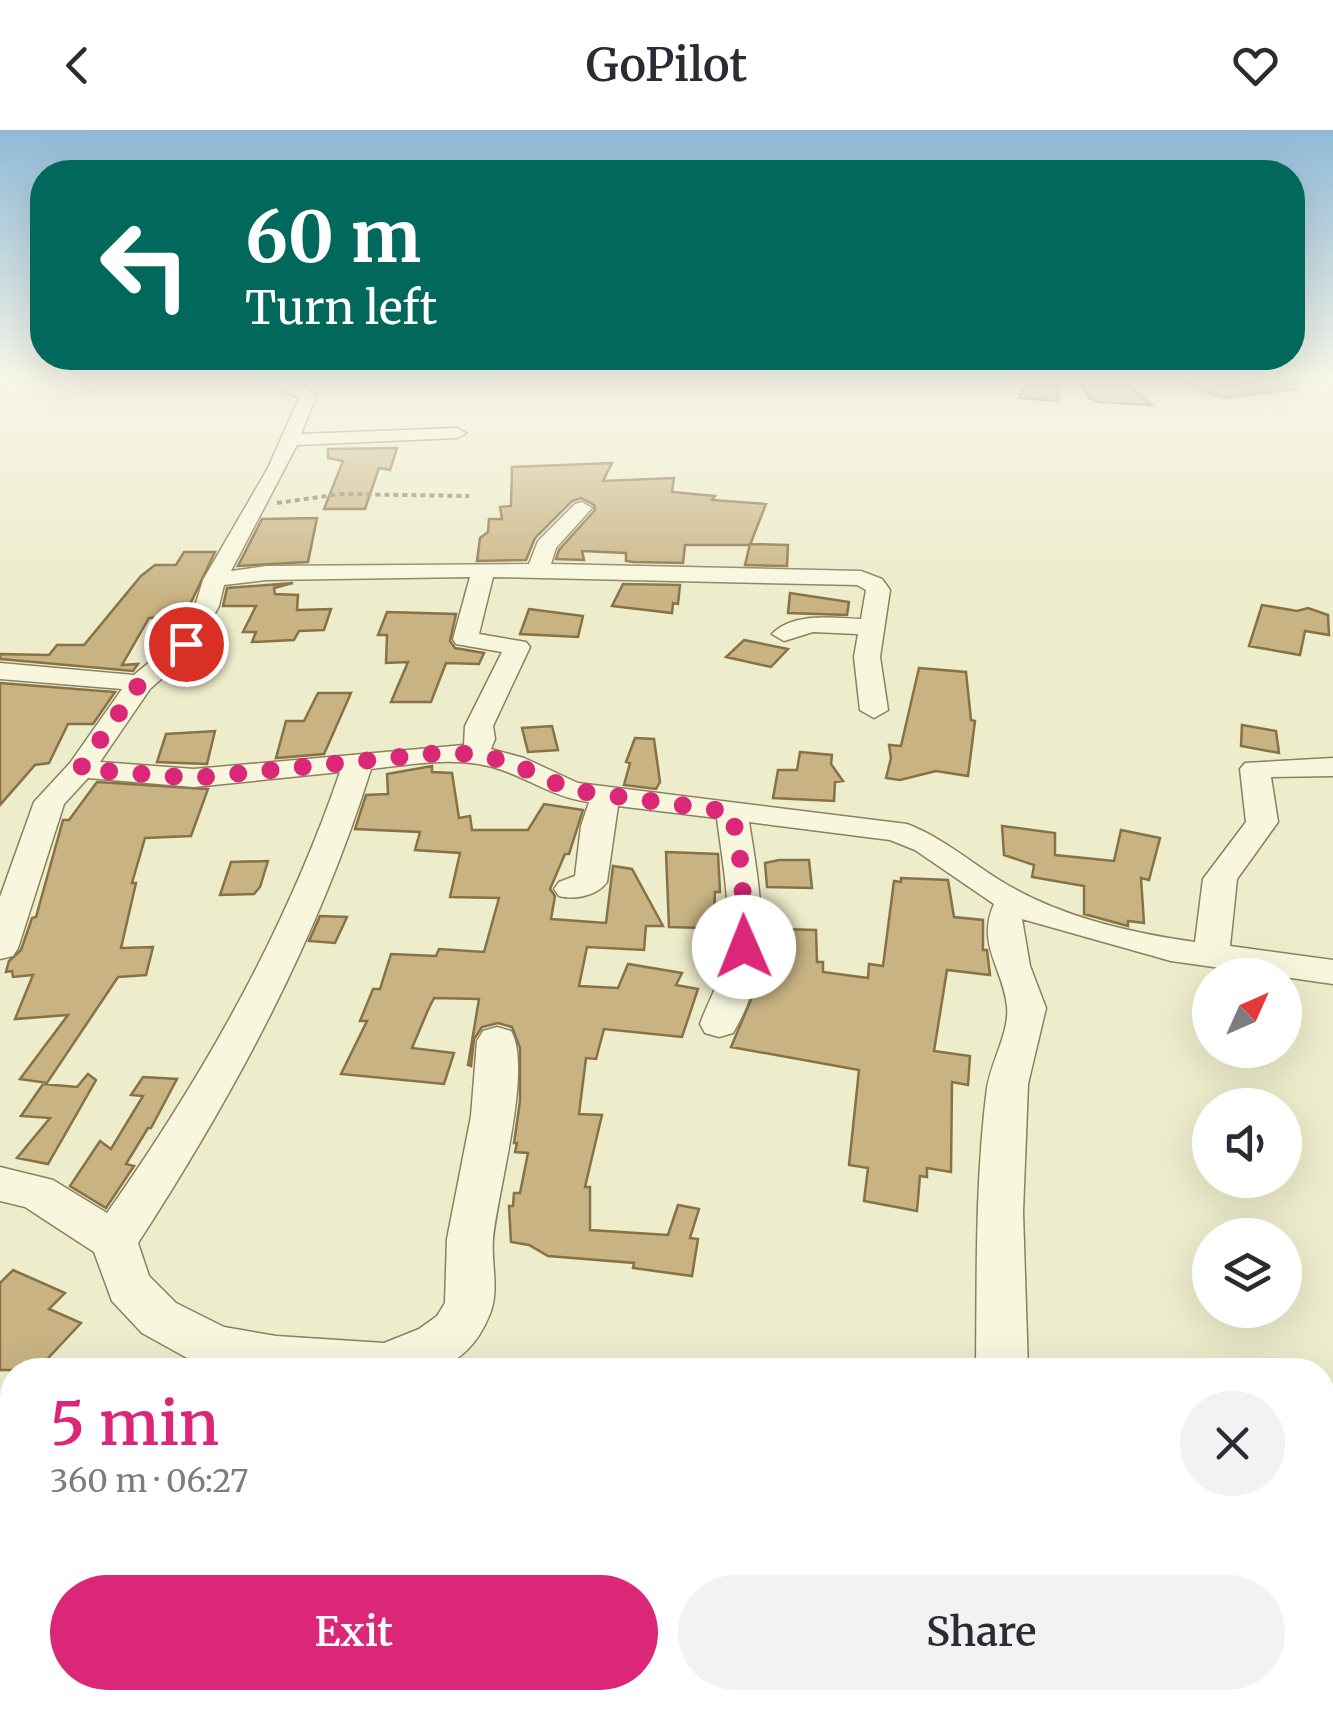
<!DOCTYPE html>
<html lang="en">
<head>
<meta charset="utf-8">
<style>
  :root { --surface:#fff; --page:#f2f2f3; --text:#2b2b33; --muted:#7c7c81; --accent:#db2777 }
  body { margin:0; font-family:Merriweather,serif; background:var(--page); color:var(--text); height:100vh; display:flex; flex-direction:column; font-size:38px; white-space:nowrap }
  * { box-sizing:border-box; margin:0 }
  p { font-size:32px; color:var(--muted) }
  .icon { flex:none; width:55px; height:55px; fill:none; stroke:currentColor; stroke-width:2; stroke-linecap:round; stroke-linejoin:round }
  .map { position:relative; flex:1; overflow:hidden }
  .details { position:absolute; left:0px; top:1228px; width:1335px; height:352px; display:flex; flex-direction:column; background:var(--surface); border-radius:40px 40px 0 0; box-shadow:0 10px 40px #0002 }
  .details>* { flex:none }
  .top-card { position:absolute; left:30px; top:30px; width:1275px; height:210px; border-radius:40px; box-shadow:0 10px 40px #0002; background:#00695c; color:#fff; overflow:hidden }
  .needle { width:65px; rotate:45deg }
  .controls { position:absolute; left:1192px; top:828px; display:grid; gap:20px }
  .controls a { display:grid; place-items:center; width:110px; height:110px; border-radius:50%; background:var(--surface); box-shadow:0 10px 40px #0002; font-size:50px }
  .pin { position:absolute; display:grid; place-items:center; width:85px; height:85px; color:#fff; margin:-42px; border:5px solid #fff; border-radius:50%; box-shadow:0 2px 10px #0007 }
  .me { position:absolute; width:110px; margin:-55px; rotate:359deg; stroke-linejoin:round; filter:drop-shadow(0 0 8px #0008) }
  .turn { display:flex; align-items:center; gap:35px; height:210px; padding:0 50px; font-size:45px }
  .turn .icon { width:130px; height:130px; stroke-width:2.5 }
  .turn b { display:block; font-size:70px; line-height:85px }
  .round { display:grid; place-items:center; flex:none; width:105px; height:105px; border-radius:52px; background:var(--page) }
  .head { display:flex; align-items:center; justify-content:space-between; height:170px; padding:0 50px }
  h1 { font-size:60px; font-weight:600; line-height:75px; color:var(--accent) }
  .action { display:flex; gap:20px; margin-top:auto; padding:20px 50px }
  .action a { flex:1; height:115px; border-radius:60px; background:var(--accent); color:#fff; font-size:40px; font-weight:600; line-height:115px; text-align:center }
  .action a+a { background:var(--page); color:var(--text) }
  header { display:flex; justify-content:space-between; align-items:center; height:130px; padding:0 50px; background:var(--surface); font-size:45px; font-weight:600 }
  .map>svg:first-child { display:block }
</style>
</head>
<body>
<header><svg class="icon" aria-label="back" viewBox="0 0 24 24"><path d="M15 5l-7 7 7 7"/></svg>GoPilot<svg class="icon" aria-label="heart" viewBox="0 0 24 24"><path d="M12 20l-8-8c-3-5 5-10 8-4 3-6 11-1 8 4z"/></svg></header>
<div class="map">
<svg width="1333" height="1579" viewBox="0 0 1333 1579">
  <rect width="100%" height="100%" fill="#edeccb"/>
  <!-- building -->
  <path fill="#c9b383" stroke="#877246" stroke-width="2.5" d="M1295 246 1296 259 1223 268 1171 248Z
    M1027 255H1058V271L1019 268Z
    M1081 255H1128L1152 275 1098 272 1089 268Z
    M397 318 390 340 379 338 365 379H324L343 331 328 328V319Z
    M612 333 603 351 674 348 672 362 715 366 712 370 766 374 750 415H685L683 433 634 432 626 431V423L582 421 584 430 556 429 559 420 595 380 594 375 581 368 572 371 535 408 526 430 477 431 480 408 488 402 489 389H502L500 377 511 376 512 337Z
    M317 388 308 432 238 436 262 389Z
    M750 414 788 415 787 436 745 435Z
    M184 422H215L184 487 149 488 122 535 138 534 133 541 0 529V524L49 525 57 515H84L141 446 155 435H176Z
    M293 453 274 458 275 464 298 465 297 480 331 479 324 500 299 501 294 510 252 512 256 502H243L256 476H223L227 458Z
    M623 454 680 455 678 474 673 473 672 483 612 476Z
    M790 463 849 472 847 485 788 483Z
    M1262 475 1297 481 1308 478 1328 485 1329 505 1305 501 1300 525 1249 516Z
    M529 479 583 486 578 507 520 504Z
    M387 482 456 484 450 511 455 518 484 523 479 534 446 533 431 572H391L408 532 386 533 387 505H378Z
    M744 510 788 519 771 537 726 527Z
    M919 538 966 542 971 590 975 591 968 646 936 641 900 650 886 648 891 628 889 615 901 616Z
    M0 553 115 562 93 594H68L49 633 35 635 0 675Z
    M318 563H351L324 624 276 628 286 591H304Z
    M1242 595 1276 601 1279 623 1241 616Z
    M552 596 558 620 528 622 522 598Z
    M215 601 207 634 157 632 166 604Z
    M635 608 654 609 660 652 656 659 624 655 630 633 626 632Z
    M800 622 832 625 831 634 843 651 835 652 834 671 773 668 778 640H797Z
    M432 636V642L452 643 459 688 470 686 472 700H528L544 674 583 680 569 724H565L550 759 555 766 551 789 606 793 613 736 632 739 663 796H646L644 820 587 817 579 856 618 858 628 834 682 843 676 855 698 859 682 907 604 899 596 929 586 928 579 984 602 985 585 1057H590V1100L668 1105 678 1075 699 1079 690 1108 698 1109 692 1146 633 1138 634 1133 548 1126 529 1115 511 1112 509 1076H513L514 1063H520L528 1023 515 1022 517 1013H514L520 971V918L512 897 498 893 482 897 474 909 471 936 468 935 479 869 434 868 428 880 412 918 454 923 444 954 341 944 367 891H360L373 859H380L391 824 436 826 439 819 484 822 499 768 450 767 460 723 415 720 420 702 355 699 366 665 388 664 387 644Z
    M97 652 208 659 191 706 145 708 132 753H136L121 818 153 817 146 845 118 847 47 953 20 949 68 885 15 889 33 845 13 847 12 841 6 842 9 831 21 820 32 788 36 787 63 690H69Z
    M1002 696 1055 703V725L1114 731 1121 700 1160 708 1149 750 1141 748 1144 793 1128 791V796L1084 784V756L1032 747 1034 735 1004 725Z
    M666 722 718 724 720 762H715L714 786H704L703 798 669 797Z
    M779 730H809L812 758 767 757 765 733Z
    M268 731 260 757 254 764 220 765 231 732Z
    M901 748 948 750 954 787 983 790V820H987L990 845 947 840 934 921 970 926 968 955 952 952 951 1042 927 1038V1047L920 1046 917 1081 864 1071 868 1038 849 1035 859 940 731 917 758 853 764 794H779L778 799 816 800 817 832H823V842L868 848 869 834 883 836 894 751 901 752Z
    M320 786 347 787 335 813 309 811Z
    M88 944 96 950 48 1034 17 1028 50 988 21 986 43 954 77 957Z
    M143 947 177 949 151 998H148L126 1034 134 1036 106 1078 70 1056 100 1011 111 1019 143 966 131 965Z
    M13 1140 65 1163 49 1179 81 1193 37 1240H0V1153Z"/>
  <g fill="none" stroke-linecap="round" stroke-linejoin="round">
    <!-- minor casing -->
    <g stroke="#89815f" stroke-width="3">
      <path id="minor" d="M256 246H278L314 263 316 266 301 304 457 298 466 303 457 308 297 315 231 441 266 436 529 434 538 411 575 374 582 372 592 378 556 418 551 434 861 441 882 449 890 460 880 527 888 580 874 588 860 580 854 527 858 504 813 502 784 511 772 504C793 482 833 488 861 489L866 460 857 455 493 447 479 504 526 512 530 517 493 596 495 609 491 619 524 628 578 653 907 694C943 708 969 731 1001 751 1057 786 1130 803 1195 812L1203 749 1246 692 1240 639 1245 633 1333 628V646L1271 647 1278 692 1237 749 1230 816 1333 830V854L1171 831 1022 789 1030 836 1046 878 1028 954 1023 1082 1028 1240H976C977 1146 975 1051 987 958 991 932 1010 901 1007 876 1003 838 976 814 994 774L915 720 890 710 749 692C761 766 774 835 733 903L719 907 705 903 700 894C707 874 718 856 723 836 734 787 723 737 717 688L618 676 607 752C597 766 575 770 559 766L554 759 559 752 575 746 581 696 589 672C556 668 533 651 502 640 460 625 414 634 371 639 318 809 235 963 138 1113L149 1146 176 1173 224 1197 276 1206 384 1213 419 1199 437 1186 445 1173 447 1109 471 986 477 911 483 901 497 897 511 901C533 938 497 1063 493 1109 491 1135 500 1162 489 1186 478 1213 462 1229 436 1240H215L198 1234 142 1203 112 1171 94 1122 25 1077 0 1071V1037L53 1050 107 1083C204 945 285 802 340 642L194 657 88 648 64 674 18 818 13 826 0 829V767L34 672 70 633 122 559 0 549V533L134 545 176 510 195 476 203 450 268 338 299 268ZM470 447 453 509 456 514 502 522 465 596 464 615 194 639 100 632 150 559 195 519 219 476 224 455 266 450Z
        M1011 246H1156L1148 251H1019Z
        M280 1568H342L344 1579H280Z
        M913 1568H1014L1019 1579H912Z"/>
    </g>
    <!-- path -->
    <path stroke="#89815f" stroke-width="4" stroke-dasharray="5 4" stroke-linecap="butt" d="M277 373 340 364 469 366"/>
    <!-- minor -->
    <use href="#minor" fill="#f8f7de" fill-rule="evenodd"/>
  </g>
  <!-- sky -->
  <linearGradient id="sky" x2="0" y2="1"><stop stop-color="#8fbad8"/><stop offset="0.53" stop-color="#f7f6e8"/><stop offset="1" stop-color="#f7f6e8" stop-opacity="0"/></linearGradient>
  <rect width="1333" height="467" fill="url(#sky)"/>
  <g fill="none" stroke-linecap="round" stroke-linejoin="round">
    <!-- route -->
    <path stroke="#db2777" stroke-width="18" stroke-dasharray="0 32.4" d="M186 514 140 553 80 639 194 648 440 623 478 624 514 634 571 660 732 682 742 740 744 817"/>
  </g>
</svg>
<div class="controls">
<a><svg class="needle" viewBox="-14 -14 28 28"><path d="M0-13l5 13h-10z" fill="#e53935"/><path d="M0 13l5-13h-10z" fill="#7c7c81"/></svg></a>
<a><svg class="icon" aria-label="sound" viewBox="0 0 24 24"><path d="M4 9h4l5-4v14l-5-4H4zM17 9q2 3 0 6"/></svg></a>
<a><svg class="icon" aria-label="layers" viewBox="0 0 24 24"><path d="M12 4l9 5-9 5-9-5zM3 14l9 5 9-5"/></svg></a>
</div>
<div class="pin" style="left:186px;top:514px;background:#d93025"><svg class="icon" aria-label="arrive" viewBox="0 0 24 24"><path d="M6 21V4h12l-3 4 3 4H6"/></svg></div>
<svg class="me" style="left:744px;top:817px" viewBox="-20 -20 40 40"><circle r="19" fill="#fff"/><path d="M0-13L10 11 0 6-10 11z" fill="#db2777"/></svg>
<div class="top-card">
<div class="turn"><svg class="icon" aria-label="left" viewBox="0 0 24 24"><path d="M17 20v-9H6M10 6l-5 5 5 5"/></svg><div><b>60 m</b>Turn left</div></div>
</div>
<section class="details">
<div class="head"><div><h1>5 min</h1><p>360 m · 06:27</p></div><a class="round"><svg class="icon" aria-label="close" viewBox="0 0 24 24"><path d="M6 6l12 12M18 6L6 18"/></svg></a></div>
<div class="action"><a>Exit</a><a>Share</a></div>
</section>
</div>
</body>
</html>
